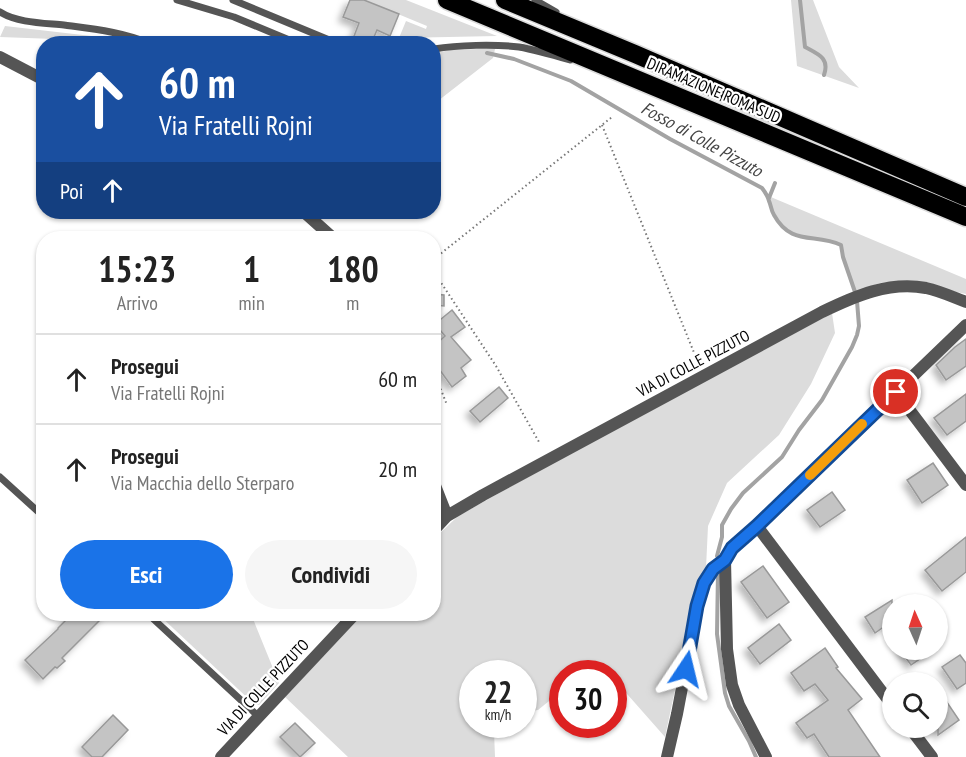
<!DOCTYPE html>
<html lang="it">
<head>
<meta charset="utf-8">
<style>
  :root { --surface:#fff; --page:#f6f6f6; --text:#222; --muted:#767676; --line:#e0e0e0; --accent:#1a73e8 }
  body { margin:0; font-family:"PT Sans Narrow",sans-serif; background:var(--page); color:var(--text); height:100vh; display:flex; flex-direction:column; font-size:22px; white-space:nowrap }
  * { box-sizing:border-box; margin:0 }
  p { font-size:20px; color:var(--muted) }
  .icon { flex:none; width:33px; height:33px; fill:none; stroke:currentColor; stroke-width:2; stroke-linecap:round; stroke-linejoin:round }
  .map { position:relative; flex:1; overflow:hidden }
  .details { position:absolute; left:36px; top:231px; width:405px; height:390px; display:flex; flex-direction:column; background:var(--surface); border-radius:24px; box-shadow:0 2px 4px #0004 }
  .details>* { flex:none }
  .hud { position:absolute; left:36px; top:36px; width:405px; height:183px; border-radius:24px; box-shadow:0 2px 4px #0004; background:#1a4fa0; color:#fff; overflow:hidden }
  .needle { width:39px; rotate:357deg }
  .fabs { position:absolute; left:882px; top:594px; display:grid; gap:12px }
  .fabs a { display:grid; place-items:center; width:66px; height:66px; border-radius:50%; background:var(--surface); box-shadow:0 2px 4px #0004; font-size:30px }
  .speed { position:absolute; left:459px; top:660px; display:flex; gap:12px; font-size:30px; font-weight:700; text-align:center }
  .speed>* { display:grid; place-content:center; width:78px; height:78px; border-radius:50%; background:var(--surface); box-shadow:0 2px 4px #0004; line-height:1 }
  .speed small { font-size:15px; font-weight:400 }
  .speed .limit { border:9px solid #d22; background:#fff; color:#111 }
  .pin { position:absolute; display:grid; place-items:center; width:51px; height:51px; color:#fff; margin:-26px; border:3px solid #fff; border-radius:50%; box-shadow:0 2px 6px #0007 }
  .me { position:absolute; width:66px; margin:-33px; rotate:10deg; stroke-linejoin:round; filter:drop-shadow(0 0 4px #0008) }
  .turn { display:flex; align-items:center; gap:21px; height:126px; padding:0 24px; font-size:27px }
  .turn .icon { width:78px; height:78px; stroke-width:2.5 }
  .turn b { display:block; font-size:42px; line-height:51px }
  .then { display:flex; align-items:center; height:57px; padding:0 24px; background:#0003; gap:12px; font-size:22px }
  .eta { display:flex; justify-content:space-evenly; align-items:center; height:102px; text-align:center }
  .eta b { font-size:36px; font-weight:800; line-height:42px }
  .action { display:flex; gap:12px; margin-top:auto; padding:12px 24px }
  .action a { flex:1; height:69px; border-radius:36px; background:var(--accent); color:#fff; font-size:24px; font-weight:800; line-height:69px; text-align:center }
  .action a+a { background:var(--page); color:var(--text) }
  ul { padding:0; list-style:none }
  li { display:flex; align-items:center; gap:18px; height:90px; padding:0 24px; border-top:2px solid var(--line) }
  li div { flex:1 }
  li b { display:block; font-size:22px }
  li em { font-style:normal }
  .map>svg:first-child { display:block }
</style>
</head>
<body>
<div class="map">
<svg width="966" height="757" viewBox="0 0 966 757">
  <defs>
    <filter id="shadow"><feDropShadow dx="-4.5" dy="4.5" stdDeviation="3" flood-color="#0004"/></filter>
  </defs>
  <rect width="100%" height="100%" fill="#fff"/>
  <!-- green -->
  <path fill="#dcdcdc" d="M364 0H406L497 36 399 38 406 21 426 29 427 26Z
    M791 0H813L839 67 859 88 797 66Z
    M5 26 100 37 126 43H85L82 40 0 37Z
    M478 49H495L493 58 434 104V54L449 50Z
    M766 195 966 279V294L903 281 880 283 855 292 843 257 841 245 830 240 795 236 783 227 773 214Z
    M832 313 835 333 811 384 779 435 727 483 708 526 706 568 697 586 665 737 620 686 614 690V674H562V697H554L538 710 524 712V674H472V724L499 725 494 731 495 757H348L285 697 363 614H434V539L458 516 619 426Z
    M158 614H251L279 683 259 705 254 704Z"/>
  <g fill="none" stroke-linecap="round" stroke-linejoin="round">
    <!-- stream -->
    <path stroke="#a3a3a3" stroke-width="4" d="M800 0 805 47C818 54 830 58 824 75
      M487 53 514 59 571 81 670 139 762 188C765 192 768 196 769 201 771 205 771 210 774 215 791 246 814 233 841 245L843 257 855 292
      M769 198 775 183
      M717 556 722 537V525L731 509 743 493 782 457 799 430 822 400 852 347 857 335 859 326 857 301
      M718 571 717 634 725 693 729 706 749 741 756 757"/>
  </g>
  <!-- building -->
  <path fill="#c4c4c4" stroke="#999" stroke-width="1.5" filter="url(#shadow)" d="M350 0H364L399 14 390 36 377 30 371 44H351L359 23 343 17Z
    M434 294 444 295V306L434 305Z
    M452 310 465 327 451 337 471 360 461 368 466 376 452 387 434 362V358L439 354 434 348V346L445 336 435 324Z
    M966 339V366L946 380 936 365 955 347Z
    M499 387 508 398 480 422 470 411Z
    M966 394V421L947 435 934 418Z
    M933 463 948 485 922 503 907 480Z
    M832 492 845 510 820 527 807 510Z
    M966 537V572L942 591 925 570Z
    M763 566 789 602 767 618 741 582Z
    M892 600V621L875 633 865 617Z
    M72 614H106L62 658 65 661 57 668 55 667 43 679 25 660 58 629V628Z
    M779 624 791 640 760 664 748 648Z
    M825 648 838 667 836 668 862 699 848 710 880 757H829L814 734 807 738 796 723 828 700 815 684 804 691 791 673Z
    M900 650H933L911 665Z
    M960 655 966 663V683L957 689 942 667Z
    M938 689 959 720 938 735Z
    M113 715 128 730 102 757H92L82 747Z
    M295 723 315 743 300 757 280 737Z"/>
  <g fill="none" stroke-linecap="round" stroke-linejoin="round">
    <!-- motorway casing -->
    <g stroke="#dbdbdb" stroke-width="21">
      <path id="motorway" d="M447 0 966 217
        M505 0 635 54 966 197"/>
    </g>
    <!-- path -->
    <path stroke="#777" stroke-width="2" stroke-dasharray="1.5 3" stroke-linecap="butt" d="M602 125 697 360
      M434 259 612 117
      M434 272 496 366 539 442
      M434 372 447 405"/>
    <!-- service -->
    <path stroke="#555" stroke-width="7" d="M177 0 234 17 299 44
      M233 0 339 44
      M535 0 556 12
      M0 12C17 23 44 23 64 25 94 29 123 32 151 44
      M434 49C458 45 494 44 519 47 536 50 553 55 570 60
      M0 477 44 517
      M148 614 258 716"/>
    <!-- minor -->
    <path stroke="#555" stroke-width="12" d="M0 57 44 80
      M304 212 333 238
      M896 392 966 485
      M434 483 447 516
      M757 526 732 548 725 560 727 649 732 685 739 705 766 757
      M434 530 447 516 483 495 822 312C855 296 889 281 926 288 940 291 953 297 966 302
      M892 705 757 526 966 325
      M910 728 932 757
      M221 757 355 614
      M667 757 677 714 700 593 710 573 725 560"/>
    <!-- motorway -->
    <use href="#motorway" stroke="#000" stroke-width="18"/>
  </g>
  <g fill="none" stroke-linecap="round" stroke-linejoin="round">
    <!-- route casing -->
    <g stroke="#114b97" stroke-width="15">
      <path id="route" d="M686 669 697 606 704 583 713 569 725 560 732 548 757 526 896 392"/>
    </g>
    <!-- route -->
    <use href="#route" stroke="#1a73e8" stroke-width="10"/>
    <!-- slow -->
    <path stroke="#f59e0b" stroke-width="10" d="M810 475 862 424"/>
  </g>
  <g text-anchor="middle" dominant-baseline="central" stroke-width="4.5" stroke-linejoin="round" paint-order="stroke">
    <!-- street labels -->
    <g font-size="16" fill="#000" stroke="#fff">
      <text transform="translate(714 90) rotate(23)">DIRAMAZIONE ROMA SUD</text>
      <text transform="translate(693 363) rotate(-28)">VIA DI COLLE PIZZUTO</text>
      <text transform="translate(263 687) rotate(-47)">VIA DI COLLE PIZZUTO</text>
    </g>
    <!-- water labels -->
    <g font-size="18" font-style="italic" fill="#444" stroke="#fff">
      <text transform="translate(702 139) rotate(29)">Fosso di Colle Pizzuto</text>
    </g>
  </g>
</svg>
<div class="fabs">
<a><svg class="needle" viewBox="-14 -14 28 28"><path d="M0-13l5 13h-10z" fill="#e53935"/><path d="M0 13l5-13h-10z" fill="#767676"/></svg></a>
<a><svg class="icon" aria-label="search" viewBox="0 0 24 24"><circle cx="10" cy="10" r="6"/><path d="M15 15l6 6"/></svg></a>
</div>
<div class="speed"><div>22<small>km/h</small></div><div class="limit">30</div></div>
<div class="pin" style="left:896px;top:392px;background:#d93025"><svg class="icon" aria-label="arrive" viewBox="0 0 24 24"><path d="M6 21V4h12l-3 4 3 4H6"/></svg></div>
<svg class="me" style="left:686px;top:669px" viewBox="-20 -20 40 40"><path d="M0-17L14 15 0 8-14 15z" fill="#1a73e8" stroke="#fff" stroke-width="4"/></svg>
<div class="hud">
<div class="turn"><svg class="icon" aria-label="ahead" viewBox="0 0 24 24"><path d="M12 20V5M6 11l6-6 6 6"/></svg><div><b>60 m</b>Via Fratelli Rojni</div></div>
<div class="then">Poi<svg class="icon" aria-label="ahead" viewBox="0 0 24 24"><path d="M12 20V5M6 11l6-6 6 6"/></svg></div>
</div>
<section class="details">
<div class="eta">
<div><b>15:23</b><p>Arrivo</p></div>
<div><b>1</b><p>min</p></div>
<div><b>180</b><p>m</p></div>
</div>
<ul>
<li><svg class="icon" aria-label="ahead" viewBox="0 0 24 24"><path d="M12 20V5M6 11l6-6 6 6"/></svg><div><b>Prosegui</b><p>Via Fratelli Rojni</p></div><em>60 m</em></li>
<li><svg class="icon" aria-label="ahead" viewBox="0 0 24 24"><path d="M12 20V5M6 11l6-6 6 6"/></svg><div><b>Prosegui</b><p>Via Macchia dello Sterparo</p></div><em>20 m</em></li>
</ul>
<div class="action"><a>Esci</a><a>Condividi</a></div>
</section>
</div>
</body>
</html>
